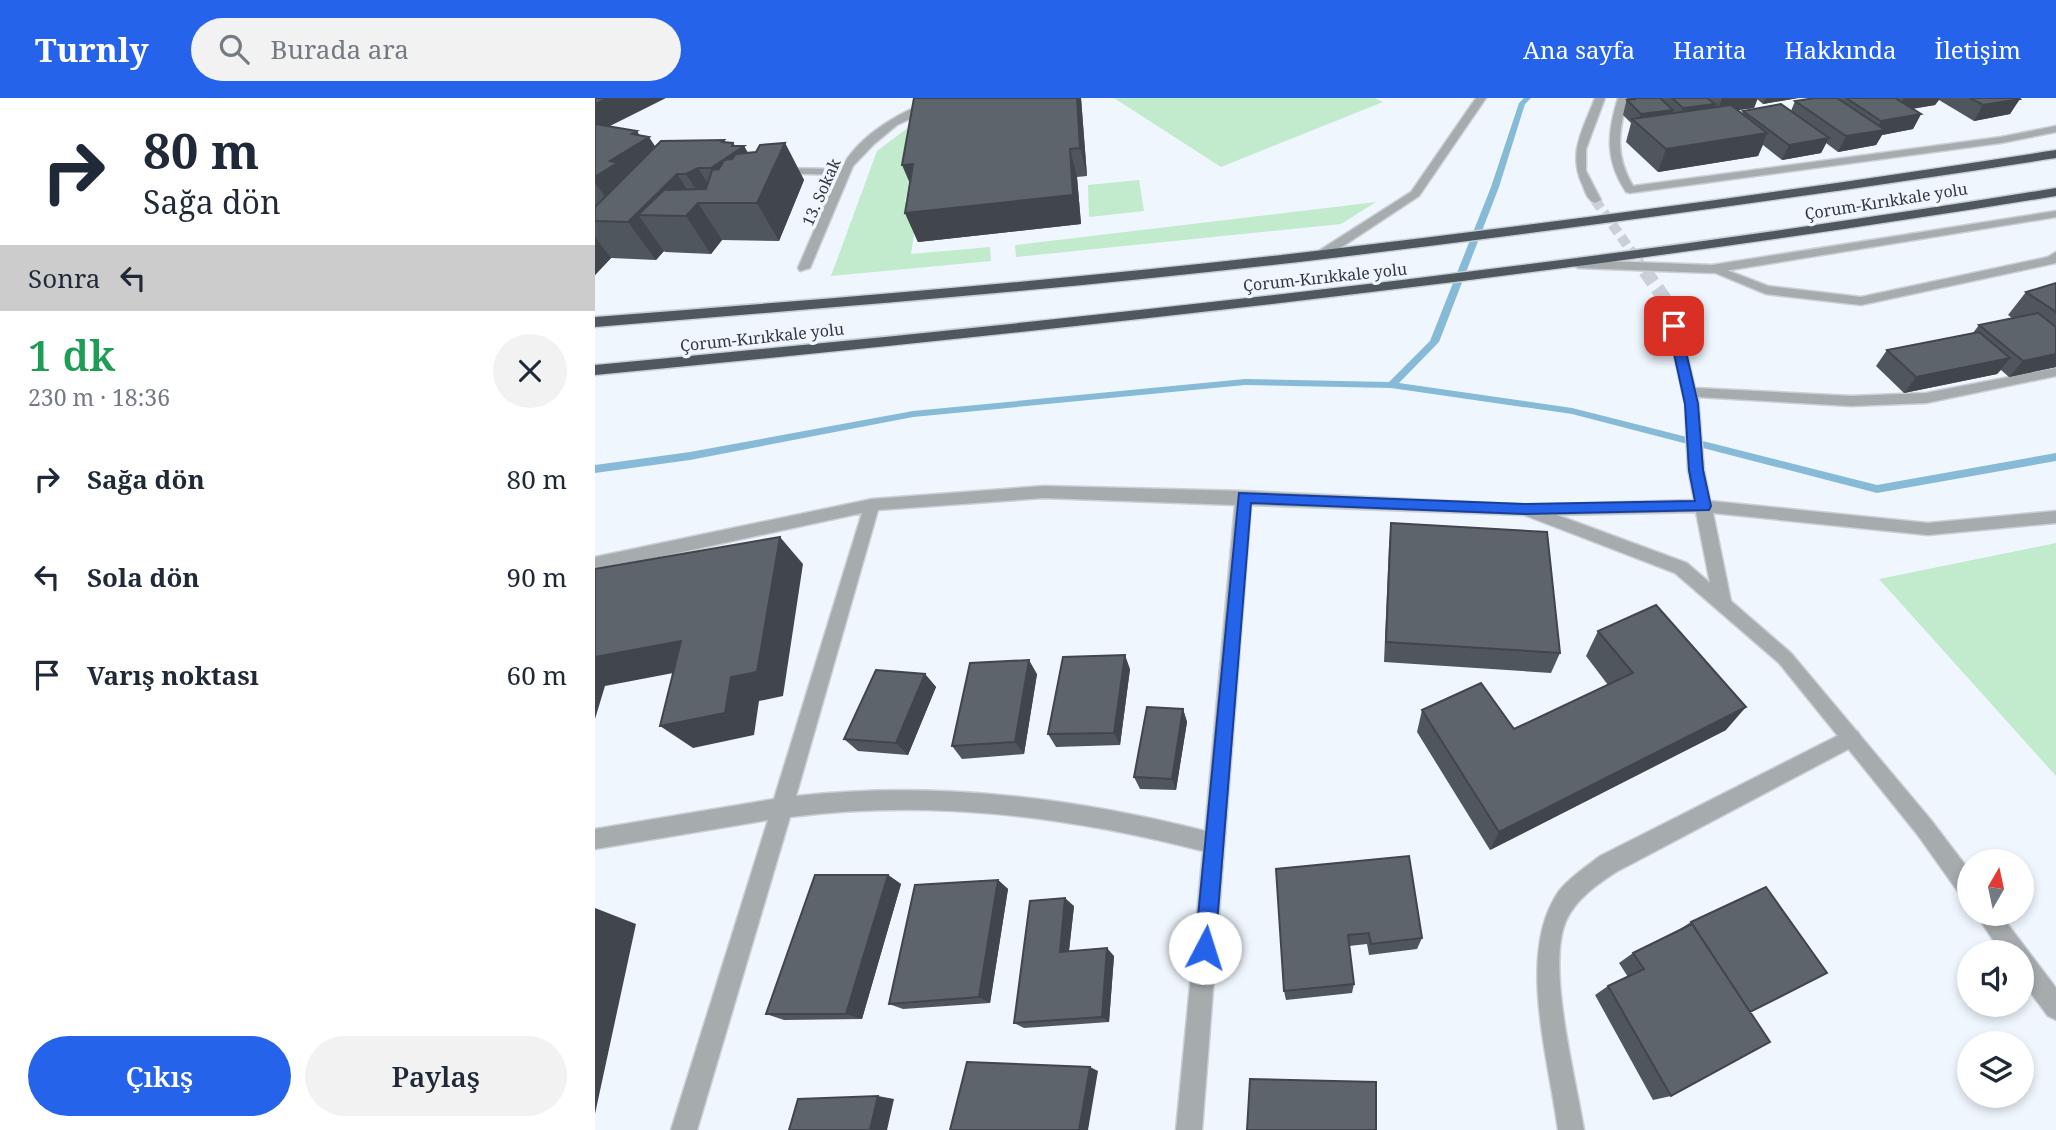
<!DOCTYPE html>
<html lang="tr">
<head>
<meta charset="utf-8">
<style>
  :root { --surface:#fff; --page:#f2f2f3; --text:#1f2937; --muted:#747a83; --accent:#2563eb }
  body { margin:0; font-family:"Noto Serif",serif; background:var(--page); color:var(--text); height:100vh; display:flex; flex-direction:column; font-size:26px; white-space:nowrap }
  * { box-sizing:border-box; margin:0 }
  p { font-size:23px; color:var(--muted) }
  .icon { flex:none; width:38px; height:38px; fill:none; stroke:currentColor; stroke-width:2; stroke-linecap:round; stroke-linejoin:round }
  .map { position:relative; flex:1; overflow:hidden }
  .sheet { display:flex; flex-direction:column; background:var(--surface); width:595px }
  .sheet>* { flex:none }
  .hud { background:#fff; color:var(--text); overflow:hidden }
  .needle { width:46px; rotate:9deg }
  .controls { position:absolute; left:1362px; top:751px; display:grid; gap:14px }
  .controls a { display:grid; place-items:center; width:77px; height:77px; border-radius:50%; background:var(--surface); box-shadow:0 4px 10px #0003; font-size:35px }
  .pin { position:absolute; display:grid; place-items:center; width:60px; height:60px; color:#fff; margin:-30px; border-radius:14px; box-shadow:0 4px 10px #0006 }
  .me { position:absolute; width:77px; margin:-38px; rotate:5deg; stroke-linejoin:round; filter:drop-shadow(0 0 5px #0008) }
  .turn { display:flex; align-items:center; gap:24px; height:147px; padding:0 28px; font-size:32px }
  .turn .icon { width:91px; height:91px; stroke-width:2.5 }
  .turn b { display:block; font-size:49px; line-height:60px }
  .then { display:flex; align-items:center; height:66px; padding:0 28px; background:#0003; gap:14px; font-size:26px }
  .round { display:grid; place-items:center; flex:none; width:74px; height:74px; border-radius:37px; background:var(--page) }
  .headline { display:flex; align-items:center; justify-content:space-between; height:119px; padding:0 28px }
  h1 { font-size:42px; font-weight:600; line-height:52px; color:#1e9e55 }
  .primary-button { display:flex; gap:14px; margin-top:auto; padding:14px 28px }
  .primary-button a { flex:1; height:80px; border-radius:42px; background:var(--accent); color:#fff; font-size:28px; font-weight:600; line-height:80px; text-align:center }
  .primary-button a+a { background:var(--page); color:var(--text) }
  ul { padding:0; list-style:none }
  li { display:flex; align-items:center; gap:21px; height:98px; padding:0 28px }
  li div { flex:1 }
  li b { display:block; font-size:26px }
  li em { font-style:normal }
  header { display:flex; align-items:center; gap:42px; box-sizing:border-box; height:98px; padding:0 35px; background:var(--accent); color:#fff }
  header strong { font-size:33px }
  nav { display:flex; gap:38px; margin-inline-start:auto; font-size:24px }
  .search { width:490px; height:63px; background:var(--page); display:flex; align-items:center; gap:18px; box-sizing:border-box; padding:0 24px; border-radius:38px; color:var(--muted); font-size:26px }
  main { display:flex; flex:1; min-height:0 }
  .map>svg:first-child { display:block }
</style>
</head>
<body>
<header>
<strong>Turnly</strong>
<div class="search"><svg class="icon" aria-label="search" viewBox="0 0 24 24"><circle cx="10" cy="10" r="6"/><path d="M15 15l6 6"/></svg>Burada ara</div>
<nav><a>Ana sayfa</a><a>Harita</a><a>Hakkında</a><a>İletişim</a></nav>
</header>
<main>
<section class="sheet">
<div class="hud">
<div class="turn"><svg class="icon" aria-label="right" viewBox="0 0 24 24"><path d="M7 20v-9h11M14 6l5 5-5 5"/></svg><div><b>80 m</b>Sağa dön</div></div>
<div class="then">Sonra<svg class="icon" aria-label="left" viewBox="0 0 24 24"><path d="M17 20v-9H6M10 6l-5 5 5 5"/></svg></div>
</div>
<div class="headline"><div><h1>1 dk</h1><p>230 m · 18:36</p></div><a class="round"><svg class="icon" aria-label="close" viewBox="0 0 24 24"><path d="M6 6l12 12M18 6L6 18"/></svg></a></div>
<ul>
<li><svg class="icon" aria-label="right" viewBox="0 0 24 24"><path d="M7 20v-9h11M14 6l5 5-5 5"/></svg><div><b>Sağa dön</b></div><em>80 m</em></li>
<li><svg class="icon" aria-label="left" viewBox="0 0 24 24"><path d="M17 20v-9H6M10 6l-5 5 5 5"/></svg><div><b>Sola dön</b></div><em>90 m</em></li>
<li><svg class="icon" aria-label="arrive" viewBox="0 0 24 24"><path d="M6 21V4h12l-3 4 3 4H6"/></svg><div><b>Varış noktası</b></div><em>60 m</em></li>
</ul>
<div class="primary-button"><a>Çıkış</a><a>Paylaş</a></div>
</section>
<div class="map">
<svg width="1461" height="1032" viewBox="0 0 1461 1032">
  <rect width="100%" height="100%" fill="#eff6fd"/>
  <!-- green -->
  <path fill="#c2eacd" d="M519 0H780L788 4 626 69Z
    M326 20 310 104 324 103 316 156 395 149 396 163 236 178 282 53Z
    M544 82 549 113 494 119 493 87Z
    M781 104 746 126 421 159 420 147Z
    M1461 445V678L1284 481Z"/>
  <g fill="none" stroke-linecap="round" stroke-linejoin="round">
    <!-- stream -->
    <path fill="#87bad6" fill-rule="evenodd" d="M929 0H936L930 6 904 89 844 244 804 285 977 310 1282 387 1461 355V363L1282 395 977 316 796 290 650 287 318 319 95 362 0 375V367L95 354 318 313 650 281 794 284 835 243 896 89 924 5Z"/>
    <!-- street-tunnel-far1 -->
    <path stroke="#cad0d6" stroke-width="10" stroke-dasharray="10 5" stroke-linecap="butt" d="M1000 102 1051 174"/>
    <!-- street-tunnel -->
    <path stroke="#cad0d6" stroke-width="14" stroke-dasharray="14 7" stroke-linecap="butt" d="M1050 173 1074 207"/>
    <!-- lane casing -->
    <g stroke="#cad0d6" stroke-width="3">
      <path id="lane" d="M1461 154V165L1266 207 1171 196 1111 171 1121 168 1173 188 1266 199 1453 159Z
        M1256 631 1263 634 1266 640 1263 646 1021 774C1001 787 981 801 971 823 951 869 981 980 989 1032H963C954 962 921 854 964 793 975 779 991 769 1005 758Z"/>
    </g>
    <!-- street casing -->
    <g stroke="#cad0d6" stroke-width="3">
      <path id="street" d="M345 0H360L302 27 279 46 258 68 215 170 205 173 203 170 243 77 181 75 176 72 177 70 246 71C264 36 309 11 345 0Z
        M881 0H891L824 98 730 160H722V154L816 94Z
        M1000 0H1010L991 51V73L1006 102 1000 105C993 102 991 96 988 88 972 55 988 32 1000 0Z
        M1023 0H1033C1023 33 1020 58 1038 88L1406 39 1461 28V34L1406 45 1035 95 1031 94C1010 62 1012 36 1023 0Z
        M1461 113V119L1117 175 983 170 977 166 983 162 1117 167Z
        M1074 203 1080 207 1100 290 1256 298 1331 295 1461 270V278L1331 305 1256 308 1103 299 1109 372 1115 403 1333 425 1461 413V425L1333 437 1118 415 1136 503 1196 555 1336 722 1374 772V801L1366 798 1322 736 1184 565 1080 475 929 417 656 407 607 1032H581L608 753C472 718 335 701 195 719L102 1032H76L173 722 0 751V731L179 701 267 415 0 473V459L277 401 449 388 649 393 936 407 1099 402 1093 372 1090 306 1068 207ZM449 400 640 407 610 733C475 699 340 683 201 698L283 412ZM1101 414 1115 485 1092 465 962 417Z
        M1381 816H1405L1461 890V922L1453 918 1426 882V854H1406Z"/>
    </g>
    <!-- highway casing -->
    <g stroke="#cad0d6" stroke-width="3">
      <path id="highway" d="M1461 52V60C1218 98 973 131 729 161 487 190 243 209 0 229V219C243 200 487 181 729 152 973 123 1218 90 1461 52Z
        M1461 90V98C976 177 489 230 0 277V267C489 221 976 169 1461 90Z"/>
    </g>
    <!-- lane -->
    <use href="#lane" fill="#a6abae" fill-rule="evenodd"/>
    <!-- street -->
    <use href="#street" fill="#a6abae" fill-rule="evenodd"/>
    <!-- highway -->
    <use href="#highway" fill="#4e585e" fill-rule="evenodd"/>
  </g>
  <!-- wall -->
  <path fill="#50565d" d="M0 0 14 28 45 37 60 49 129 42 130 44 138 45 140 48H149L153 55 161 54 190 45 209 82 184 143 127 142 116 156 70 154 69 153 61 162 16 160 5 146 16 160 0 177Z
    M319 0H486L492 78 482 79 486 126 323 144 310 115 315 86Z
    M1032 0H1203L1168 6 1162 1 1159 10 1142 12 1147 16 1148 13H1196L1200 3 1220 0H1424L1415 16 1379 23 1344 2 1340 7 1317 11 1326 16 1318 31 1287 37 1281 47 1243 54 1231 45 1226 55 1187 62 1168 47 1163 58 1063 74 1031 44 1036 25 1028 17Z
    M1461 185V269L1414 279 1406 272 1402 276 1309 295 1281 268 1292 252 1378 235 1384 227 1417 220 1413 217 1431 194Z
    M796 425 965 555 956 575 789 564 794 447Z
    M1003 533 1131 632 895 752 822 634 827 612 919 631 1013 587 991 558Z
    M535 571 525 647 461 649 453 636Z
    M330 576 341 589 313 657 263 653 249 641Z
    M442 576 429 656 367 661 357 648Z
    M588 611 592 624 581 692 545 691 539 679Z
    M681 771 827 840 822 851 774 857 772 846 754 848 759 886 757 895 691 902 689 893Z
    M293 777 306 786 267 921 189 922 171 916Z
    M403 782 413 791 395 905 308 911 294 906Z
    M479 808 474 853 519 858 514 924 429 930 419 925Z
    M1096 824 1155 914 1076 998 1058 1002 1000 897 1013 888 1033 879 1024 865 1038 855 1085 831Z"/>
  <!-- shaded-wall -->
  <path fill="#41464c" d="M13 0H71L1 35 0 33V6Z
    M482 0H486L492 78 485 50Z
    M1127 0H1163L1159 10 1122 15Z
    M1171 0H1203L1168 6Z
    M1309 0H1345L1340 7 1302 13Z
    M1425 1 1415 16 1379 23 1388 7Z
    M1120 6 1114 22 1083 25 1088 10Z
    M1078 12 1073 27H1043L1046 16Z
    M1326 16 1318 31 1287 37 1281 47 1243 54 1251 38 1281 33 1286 23Z
    M42 33 48 43 54 39 78 75 24 118 0 85V79L15 63 37 36Z
    M1172 35 1163 58 1063 74 1071 51Z
    M1234 40 1226 55 1187 62 1194 47Z
    M129 42 137 56V48L138 45 143 52 149 48 170 85 137 105 116 70Z
    M190 45 209 82 184 143 162 105Z
    M475 51 482 79 486 126 323 144 310 115Z
    M318 66 319 95 307 67Z
    M103 70 125 105H110L91 76Z
    M82 76 102 107 103 105 127 142 116 156 91 118 43 117 69 153 61 162 33 124Z
    M0 139 16 160 0 177Z
    M1461 256V269L1414 279 1428 263Z
    M1415 260 1402 276 1309 295 1321 279Z
    M185 439 208 466 188 598 164 603 159 637 98 650 65 628 136 579Z
    M86 543 115 568 10 588 0 621V559Z
    M530 557 535 571 525 647 519 635Z
    M434 562 442 576 429 656 420 644Z
    M330 576 341 589 313 657 301 645Z
    M1151 609 1131 632 895 752 904 734Z
    M588 611 592 624 581 692 577 681Z
    M293 777 306 786 267 921 251 916Z
    M403 782 413 791 395 905 384 899Z
    M470 800 479 808 473 861 465 854Z
    M0 810 41 826 0 1016Z
    M512 850 519 858 514 924 507 919Z
    M495 969 503 973 493 1032H484Z
    M283 998 299 1001 292 1032H275Z"/>
  <!-- building -->
  <path fill="#5d646c" stroke="#41464c" stroke-width="2" d="M0 0H13L0 6Z
    M319 0H482L485 50 475 51 478 97 310 115 318 66 307 67Z
    M1040 0H1065L1078 12 1046 16 1032 2 1040 1Z
    M1077 0H1112L1120 6 1088 10Z
    M1220 0H1242L1290 32 1251 38 1200 3Z
    M1251 0H1300L1326 16 1286 23Z
    M1375 0H1424L1425 1 1388 7Z
    M1186 6 1234 40 1194 47 1148 13Z
    M1136 7 1172 35 1071 51 1037 21Z
    M0 26 42 33 37 36 54 39 15 63 22 65 0 79Z
    M129 42 127 44 138 45 137 48H149L116 70H103L91 76H82L33 124 0 123V109L66 43Z
    M190 45 162 105H103L91 118 43 117 69 92 111 91 117 72 124 71 129 62 137 61 141 56 161 54 165 47Z
    M1461 185V214L1431 194Z
    M1443 215 1461 229V256L1428 263 1384 227Z
    M1384 234 1415 260 1321 279 1292 252Z
    M796 425 952 434 965 555 791 544Z
    M185 439 162 574 136 579 130 615 65 628 86 543 0 559V471Z
    M1061 507 1151 609 904 734 827 612 886 585 919 631 1038 575 1003 533Z
    M530 557 519 635 453 636 468 559Z
    M434 562 420 644 357 648 375 565Z
    M281 572 330 576 301 645 249 641Z
    M552 609 588 611 577 681 539 679Z
    M814 758 827 840 776 846 774 835 753 837 759 886 689 893 681 771Z
    M220 777H293L251 916H171Z
    M403 782 384 899 294 906 320 787Z
    M1171 789 1232 875 1155 914 1096 824Z
    M470 800 465 854 512 850 507 919 419 925 435 803Z
    M1097 826 1175 944 1076 998 1013 888 1049 871 1038 855Z
    M372 964 495 969 484 1032H355Z
    M655 981 781 984V1032H652Z
    M283 998 275 1032H194L203 1001Z"/>
  <!-- route -->
  <path fill="#2563eb" stroke="#184099" stroke-width="2" d="M1079 225 1085 228 1103 306 1108 372 1116 408 1114 412 930 416 656 405 620 850 617 857 610 860 603 857 600 850 644 395 930 406 1100 403 1094 372 1090 306 1073 228Z"/>
  <g text-anchor="middle" dominant-baseline="central" stroke-width="7" stroke-linejoin="round" paint-order="stroke">
    <!-- far-street labels -->
    <g font-size="16" fill="#35383c" stroke="#eff6fd">
      <text transform="translate(226 94) rotate(-66)">13. Sokak</text>
      <text transform="translate(1291 103) rotate(-9)">Çorum-Kırıkkale yolu</text>
      <text transform="translate(730 179) rotate(-6)">Çorum-Kırıkkale yolu</text>
      <text transform="translate(167 239) rotate(-6)">Çorum-Kırıkkale yolu</text>
    </g>
  </g>
</svg>
<div class="controls">
<a><svg class="needle" viewBox="-14 -14 28 28"><path d="M0-13l5 13h-10z" fill="#e53935"/><path d="M0 13l5-13h-10z" fill="#747a83"/></svg></a>
<a><svg class="icon" aria-label="sound" viewBox="0 0 24 24"><path d="M4 9h4l5-4v14l-5-4H4zM17 9q2 3 0 6"/></svg></a>
<a><svg class="icon" aria-label="layers" viewBox="0 0 24 24"><path d="M12 4l9 5-9 5-9-5zM3 14l9 5 9-5"/></svg></a>
</div>
<div class="pin" style="left:1079px;top:228px;background:#d93025"><svg class="icon" aria-label="arrive" viewBox="0 0 24 24"><path d="M6 21V4h12l-3 4 3 4H6"/></svg></div>
<svg class="me" style="left:610px;top:850px" viewBox="-20 -20 40 40"><circle r="19" fill="#fff"/><path d="M0-13L10 11 0 6-10 11z" fill="#2563eb"/></svg>
</div>
</main>
</body>
</html>
